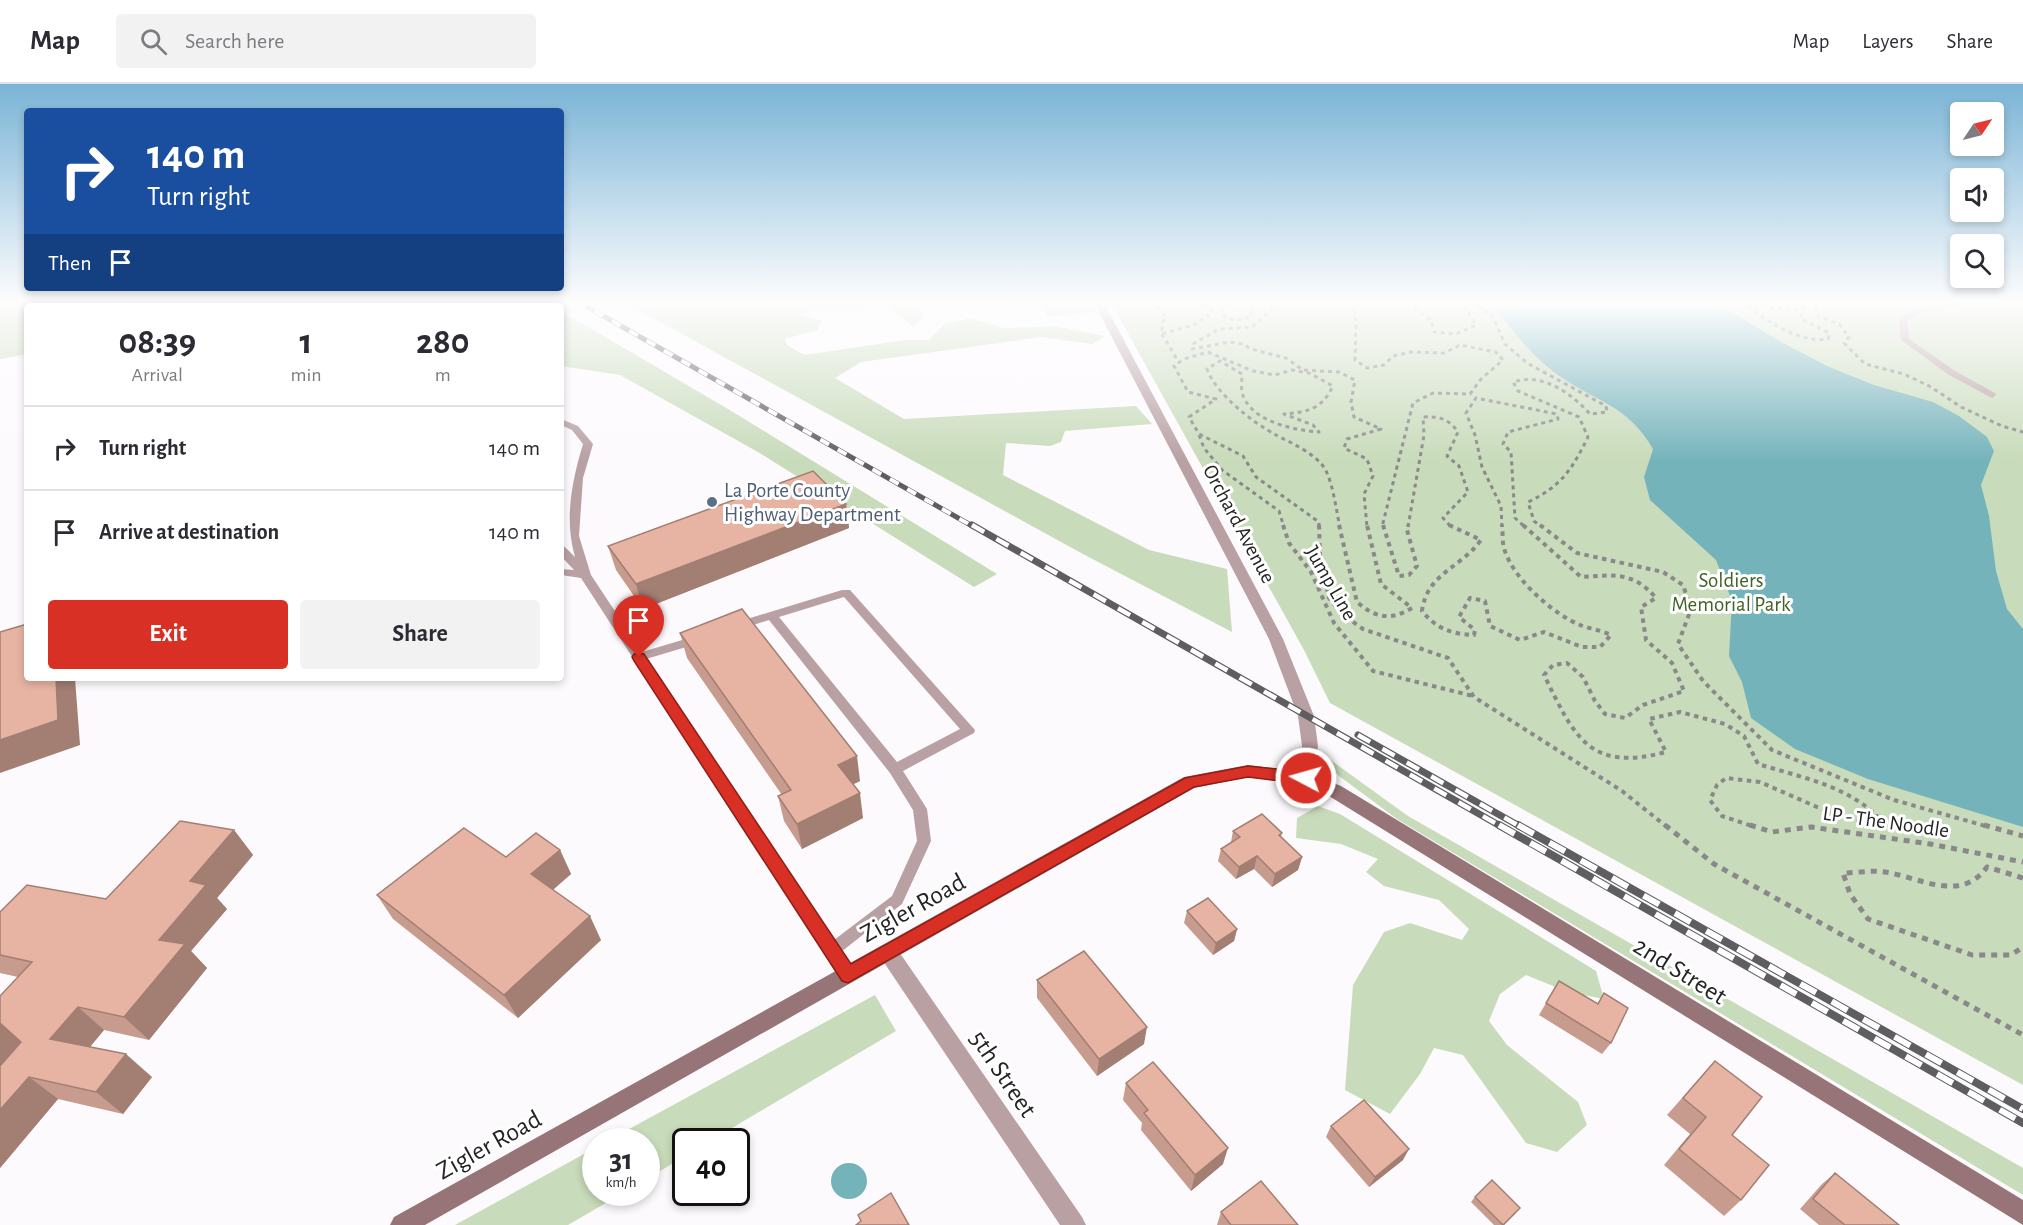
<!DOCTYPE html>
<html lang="en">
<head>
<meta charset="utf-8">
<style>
  :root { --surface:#fff; --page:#f2f2f3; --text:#2b2b33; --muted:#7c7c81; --line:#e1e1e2; --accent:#d93025 }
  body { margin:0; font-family:"Alegreya Sans",sans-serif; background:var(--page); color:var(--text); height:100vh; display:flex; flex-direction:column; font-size:22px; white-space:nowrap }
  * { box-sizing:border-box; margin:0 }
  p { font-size:20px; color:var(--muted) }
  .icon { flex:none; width:33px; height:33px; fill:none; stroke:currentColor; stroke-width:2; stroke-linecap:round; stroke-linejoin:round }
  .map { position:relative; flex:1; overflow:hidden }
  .details { position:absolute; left:24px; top:219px; width:540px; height:378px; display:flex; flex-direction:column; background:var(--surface); border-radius:6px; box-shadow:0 3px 9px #0003 }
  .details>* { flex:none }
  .banner { position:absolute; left:24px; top:24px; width:540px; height:183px; border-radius:6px; box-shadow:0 3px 9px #0003; background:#1a4fa0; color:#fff; overflow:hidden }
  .needle { width:39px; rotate:55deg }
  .controls { position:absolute; left:1950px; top:18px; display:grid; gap:12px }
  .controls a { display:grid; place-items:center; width:54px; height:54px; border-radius:6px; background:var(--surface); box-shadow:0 3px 9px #0003; font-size:30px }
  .speed { position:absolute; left:582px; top:1044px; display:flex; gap:12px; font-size:30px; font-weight:700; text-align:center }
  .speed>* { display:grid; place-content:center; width:78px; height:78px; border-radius:50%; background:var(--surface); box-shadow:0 3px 9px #0003; line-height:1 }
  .speed small { font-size:15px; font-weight:400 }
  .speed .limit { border:3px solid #111; border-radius:9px; background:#fff; color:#111 }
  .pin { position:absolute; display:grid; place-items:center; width:51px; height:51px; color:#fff; margin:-62px -26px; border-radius:50% 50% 50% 0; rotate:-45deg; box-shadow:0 0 6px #0007 }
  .pin .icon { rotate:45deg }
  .me { position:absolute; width:66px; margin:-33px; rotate:276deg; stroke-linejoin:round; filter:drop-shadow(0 0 4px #0008) }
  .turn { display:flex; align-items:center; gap:21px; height:126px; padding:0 24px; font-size:27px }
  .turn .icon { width:78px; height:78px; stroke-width:2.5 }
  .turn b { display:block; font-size:42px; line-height:51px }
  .then { display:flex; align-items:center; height:57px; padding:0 24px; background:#0003; gap:12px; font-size:22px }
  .eta { display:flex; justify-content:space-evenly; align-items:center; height:102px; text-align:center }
  .eta b { font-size:36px; font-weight:700; line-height:42px }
  .cta { display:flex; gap:12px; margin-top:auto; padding:12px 24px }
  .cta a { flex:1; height:69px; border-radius:6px; background:var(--accent); color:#fff; font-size:24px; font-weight:700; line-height:69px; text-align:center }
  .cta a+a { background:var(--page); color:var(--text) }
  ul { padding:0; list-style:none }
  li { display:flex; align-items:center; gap:18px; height:84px; padding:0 24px; border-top:2px solid var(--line) }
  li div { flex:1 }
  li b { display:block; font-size:22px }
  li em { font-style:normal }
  header { display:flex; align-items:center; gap:36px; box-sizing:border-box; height:84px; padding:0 30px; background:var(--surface); border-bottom:2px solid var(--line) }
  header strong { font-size:28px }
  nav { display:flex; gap:33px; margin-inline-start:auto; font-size:21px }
  .search { width:420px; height:54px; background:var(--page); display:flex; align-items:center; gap:15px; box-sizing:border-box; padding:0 21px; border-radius:6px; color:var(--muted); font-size:22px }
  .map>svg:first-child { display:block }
</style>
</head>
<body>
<header>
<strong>Map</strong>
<div class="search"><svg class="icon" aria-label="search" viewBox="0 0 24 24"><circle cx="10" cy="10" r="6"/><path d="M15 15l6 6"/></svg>Search here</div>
<nav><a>Map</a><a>Layers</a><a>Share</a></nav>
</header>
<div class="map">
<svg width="2023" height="1141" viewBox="0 0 2023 1141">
  <rect width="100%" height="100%" fill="#fdfafd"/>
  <!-- green -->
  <path fill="#c8dbba" d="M0 217H543L552 222H27V270L0 275Z
    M622 217H913L924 233 913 243 887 221 839 228 816 225 800 231 822 237 817 246 785 255 787 261 804 271 906 256H929L944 240 970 234 1004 244 1054 242 1105 252 1093 260 1041 253 861 278 835 294 904 335 1136 322 1152 340 1065 347 1061 358 1050 362 1006 359 1003 391 1149 466 1227 485 1232 548 1083 470Z
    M1041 217H1089L1096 228 1047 233Z
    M1110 217H2023V1001L1330 619 1304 566Z
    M561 227 728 325 997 490 974 503 758 368 620 291 561 282Z
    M1325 672 1408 732 2023 1084V1111L1397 735 1335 689Z
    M1318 722 1340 730 1596 887 1604 915 1568 908 1526 891 1500 910 1489 937 1507 961 1578 1018 1587 1041 1557 1068 1526 1059 1463 971 1434 964 1420 990 1390 1030 1345 1006 1353 901 1384 848 1410 839 1462 856 1469 845 1439 816 1384 802 1366 788 1378 775 1341 760 1296 754 1297 734Z
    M875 911 896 947 710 1057 686 1058 685 1072 647 1095 646 1058 607 1057Z
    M595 1064 596 1108 623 1109 568 1141H455Z"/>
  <!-- water -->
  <path fill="#75b3bb" d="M1489 217H1713L1783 259 1827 282 1874 301 1933 318 1959 332 1987 353 1994 367 1981 401 1989 432 1996 487 2007 525 2023 545V743L1868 695 1795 665 1751 634 1742 598 1729 572 1732 517 1716 476 1650 416 1644 393 1653 365C1627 319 1592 317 1554 288 1528 269 1509 241 1489 217Z
    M831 1097a18 18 0 1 1 36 0a18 18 0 1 1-36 0Z"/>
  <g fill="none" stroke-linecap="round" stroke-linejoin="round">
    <!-- path-far2 -->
    <path stroke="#8a888a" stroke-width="3" stroke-dasharray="4 4" stroke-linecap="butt" d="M1164 217 1158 223 1166 233 1162 239V250L1196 240 1213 228 1197 217
      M1238 217 1222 225 1225 234 1237 236 1251 233 1253 218 1257 217
      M1287 217 1280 218 1252 243 1219 245 1193 260 1192 265 1229 258 1243 260 1251 265 1286 274 1303 286 1339 288 1355 296 1351 318 1354 333 1381 345 1347 355 1344 364 1367 375 1373 392 1364 410 1367 443
      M1353 217 1356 238 1355 276 1367 284 1384 281 1393 272 1411 268 1444 269 1460 261 1496 268 1503 276 1481 295 1470 310 1433 309 1413 319 1382 443
      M1410 217 1416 226 1431 236 1434 248 1456 250 1476 241 1461 217
      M1471 217 1493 233 1505 260 1527 279 1606 322 1607 328 1590 330C1571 309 1542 288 1513 298L1518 307 1579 333 1588 353C1572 385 1562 402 1528 418L1534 437 1542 443
      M1742 217C1764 236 1798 259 1828 255L1829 249 1801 235 1802 226
      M1747 217 1773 224 1802 226 1807 217
      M1820 217 1816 222V231L1840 241 1849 253 1844 259 1865 280 1904 290 1931 303 1961 323 2002 342 2023 348
      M1162 250 1179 279
      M1199 351 1204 364 1222 386 1279 427 1284 443
      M1319 443V438L1256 393 1243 372 1199 350 1189 333 1216 315 1188 308 1174 282 1184 275 1208 268 1253 287 1275 291 1292 286 1309 289 1333 302C1322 325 1308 328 1284 330L1313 341 1319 348C1294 346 1251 338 1242 309 1241 303 1242 296 1242 290L1220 277 1207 285C1216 310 1252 338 1276 351 1291 359 1320 371 1327 389 1334 405 1336 426 1340 443
      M1408 443 1424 351 1423 333C1439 332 1449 335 1458 348L1447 372 1459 382 1468 408 1443 434 1451 443
      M1502 443 1501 422 1482 383 1475 351 1466 329 1476 314 1557 330 1558 335 1508 348 1503 360 1511 368 1515 434 1525 443"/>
    <!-- path-far1 -->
    <path stroke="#8a888a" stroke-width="4" stroke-dasharray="4.5 4.5" stroke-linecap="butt" d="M1283 441 1289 459 1311 488 1334 539 1373 587 1473 612
      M1319 441 1320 471 1329 514 1342 530 1363 545 1448 574 1474 613 1622 707 1667 743
      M1339 441 1357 518C1375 534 1391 537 1412 524L1381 500 1367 441
      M1383 441 1399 492 1409 491 1417 482 1407 446 1408 441
      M1449 441 1481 456C1460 485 1427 489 1422 527 1437 545 1451 550 1474 551L1475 546 1459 533 1470 514 1485 517 1490 542 1520 556 1544 548 1582 563H1600L1611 551C1601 546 1590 545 1580 541 1553 530 1512 494 1504 464 1502 457 1503 448 1502 441
      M1523 441 1581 493C1613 491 1633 487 1656 514L1641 523 1646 556 1672 579 1684 607 1643 621 1625 634 1605 630 1595 617 1583 593 1567 579 1553 581 1544 591C1574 651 1588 689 1666 668L1649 635 1680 628 1725 640 1744 652 1758 680C1800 693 1845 701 1877 732L1859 737 1817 723 1760 698 1726 694 1717 701 1710 716 1722 732 1755 743
      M1540 441 1577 469 1663 488 1683 501 1691 525 1678 560 1703 597 1772 666 1894 716 1989 743"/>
    <!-- path -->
    <path stroke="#8a888a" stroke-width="5" stroke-dasharray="6 6" stroke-linecap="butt" d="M1665 741 1714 780 2023 951
      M1750 741 1772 748 1811 743 1930 760 2023 778
      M1984 741 2023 752
      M2023 794 1987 783C1960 820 1920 793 1885 788 1871 786 1856 789 1843 789L1850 810 1868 835 1972 871H2011L2023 863"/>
    <!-- lane -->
    <path fill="#b8a0a3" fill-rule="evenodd" d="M1974 217H1999L1995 219C1965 223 1934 221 1907 236L1909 255 1955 287 1995 309 1996 311 1992 314 1949 291 1901 256 1899 235C1919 218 1949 219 1974 217Z
      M561 335 578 342 593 360 583 394 579 452 591 491 642 568 699 551 703 552 705 555 703 558 646 575 834 856 892 812 917 757 913 726 890 689 769 536 738 546 732 542 734 539 842 506H850L975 646 974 649 903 687 927 725 931 757 902 820 841 868 856 891 854 896 848 898 842 896 581 494 561 491V485L574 486 561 472V462L565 463 575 473C564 435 572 397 583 360L572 346 561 341ZM844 513 960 645 897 678 779 533Z"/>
    <!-- street -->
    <path fill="#b8a0a3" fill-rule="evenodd" d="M1093 217H1103L1283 555 1314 632 1318 662 1312 699 1306 700 1300 699 1298 694 1302 662 1298 632 1269 555Z
      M888 860 895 862 1082 1133 1086 1141H1060L881 874 878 868 881 862Z"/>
    <!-- secondary -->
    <path fill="#977478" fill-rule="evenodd" d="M1248 681 1306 688 1341 702 2023 1116V1141L1329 712 1304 700 1248 693 1194 704 425 1141H390L394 1133 1184 693Z"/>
    <!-- rail-far2 casing -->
    <g stroke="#5e5d5f" stroke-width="5">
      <path id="rail-far2" d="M577 217 974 443"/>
    </g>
    <!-- rail-far1 casing -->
    <g stroke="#5e5d5f" stroke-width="7">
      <path id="rail-far1" d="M972 441 1502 743
        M1358 651 1521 743"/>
    </g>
    <!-- rail casing -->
    <g stroke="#5e5d5f" stroke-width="8">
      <path id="rail" d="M1499 741 2023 1039
        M1518 741 2023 1025"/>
    </g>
    <!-- rail-far2 -->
    <use href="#rail-far2" stroke="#fff" stroke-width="4" stroke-dasharray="10" stroke-linecap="butt"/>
    <!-- rail-far1 -->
    <use href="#rail-far1" stroke="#fff" stroke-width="4.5" stroke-dasharray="14" stroke-linecap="butt"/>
    <!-- rail -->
    <use href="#rail" stroke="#fff" stroke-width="6" stroke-dasharray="18" stroke-linecap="butt"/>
  </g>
  <!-- wall -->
  <path fill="#c79b8d" d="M846 420 849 444 643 525 616 486 608 462Z
    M680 549 860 697 853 700 863 734 802 765 784 737 778 712 782 711 687 574Z
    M234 746 253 771 217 814 227 825 191 867 207 884 149 956 104 946 90 963 152 993 123 1030 58 1015 0 1084V912L18 893 0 889V828L106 815Z
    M1233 747 1282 749 1281 753 1302 773 1298 786 1272 803 1254 785 1236 795 1218 777 1221 765 1231 758Z
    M560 766 571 790 553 806 601 856 518 934 393 835 377 811 506 773Z
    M1187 827 1237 845 1234 857 1213 871 1184 839Z
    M1037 896 1144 960 1097 992 1037 914Z
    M1559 897 1597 920 1604 909 1611 959 1602 970 1539 931Z
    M1715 977 1732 1051 1741 1116 1724 1132 1664 1081 1690 1050 1667 1031Z
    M1126 999 1223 1080 1191 1107 1141 1046 1142 1039 1123 1016Z
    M1331 1042 1403 1076 1369 1103 1326 1053Z
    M1835 1089 1899 1141H1819L1800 1125 1822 1100Z
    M1475 1113 1516 1129 1504 1141H1494L1471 1118Z
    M1221 1128 1298 1141H1217Z"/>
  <!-- shaded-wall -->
  <path fill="#a27e73" d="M846 420 849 444 643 525 636 500Z
    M56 594H75L80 661 0 689V656Z
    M857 672 860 697 842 706 838 681Z
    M860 709 863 734 802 765 797 740Z
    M234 746 253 771 217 814 227 825 191 867 207 884 149 956 124 933 159 856 190 797Z
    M560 766 571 790 543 814 531 790Z
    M1257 772 1254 785 1236 795 1239 783Z
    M1302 773 1298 786 1272 803 1275 790Z
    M590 832 601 856 518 934 504 911Z
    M1237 845 1234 857 1213 871 1216 859Z
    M78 923 104 946 77 978 50 955Z
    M0 939 27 961 0 992Z
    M1147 943 1144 960 1097 992 1099 975Z
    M126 970 152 993 123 1030 96 1008Z
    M29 993 58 1015 0 1084V1026Z
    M1228 1064 1223 1080 1191 1107 1195 1091Z
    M1409 1065 1403 1076 1369 1103 1375 1093Z"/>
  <!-- building -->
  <path fill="#e7b4a4" stroke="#a27e73" stroke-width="1.5" d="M813 387 846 420 636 500 608 462Z
    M742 525 857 672 838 681 860 709 797 740 778 712 791 706 680 549Z
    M27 540V594H56L58 636 0 656V548Z
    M1262 730 1282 749 1279 751 1302 773 1275 790 1257 772 1239 783 1221 765 1240 753 1233 747Z
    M180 737 234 746 190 797 206 801 159 856 185 860 124 933 78 923 50 955 126 970 96 1008 29 993 0 1026V982L21 958 0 939V912L32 878 0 871V828L27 801 106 815Z
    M464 744 506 773 536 749 560 766 531 790 590 832 504 911 377 811Z
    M1208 814 1237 845 1216 859 1187 827Z
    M1084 867 1147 943 1099 975 1037 896Z
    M1559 897 1598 920 1604 909 1628 924 1611 959 1546 919Z
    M1715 977 1762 1013 1732 1051 1769 1081 1741 1116 1679 1065 1706 1033 1683 1014Z
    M1153 978 1228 1064 1195 1091 1144 1029 1148 1026 1126 999Z
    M1364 1016 1409 1065 1375 1093 1331 1042Z
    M1835 1089 1899 1141H1845L1813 1115Z
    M1492 1096 1520 1124 1503 1141 1475 1113Z
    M1261 1097 1298 1141H1231L1221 1128Z
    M891 1109 909 1141H856L861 1137 858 1131Z"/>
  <!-- sky -->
  <linearGradient id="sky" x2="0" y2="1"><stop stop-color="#7ab4d6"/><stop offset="0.58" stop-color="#fefdfe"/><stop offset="1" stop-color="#fefdfe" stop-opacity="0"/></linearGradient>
  <rect width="2023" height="377" fill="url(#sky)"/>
  <!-- route -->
  <path fill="#d93025" stroke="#8d1f18" stroke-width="1.5" d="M639 569 644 570 851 880 1185 694 1248 682 1306 688 1311 690 1314 694 1311 698 1306 700 1248 693 1194 703 848 899 842 897 634 577 632 573 634 570Z"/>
  <!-- markers -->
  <circle fill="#5c6f8a" stroke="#fff" stroke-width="2" cx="712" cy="418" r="6"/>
  <g text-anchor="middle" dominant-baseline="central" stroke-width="6" stroke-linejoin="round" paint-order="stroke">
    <!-- service labels -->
    <g font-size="21" fill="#4e5e75" stroke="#fff" text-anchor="start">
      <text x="724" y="406">La Porte County<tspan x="724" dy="24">Highway Department</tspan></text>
    </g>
    <!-- street labels -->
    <g font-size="21" fill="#242425" stroke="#fff">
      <text transform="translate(1239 440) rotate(62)">Orchard Avenue</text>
      <text transform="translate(1331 499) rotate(60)">Jump Line</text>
      <text transform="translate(1886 738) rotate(8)">LP - The Noodle</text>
    </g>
    <!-- park labels -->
    <g font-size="21" fill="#436226" stroke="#fff">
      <text x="1731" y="496">Soldiers<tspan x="1731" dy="24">Memorial Park</tspan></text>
    </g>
    <!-- near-street labels -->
    <g font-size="26" fill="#242425" stroke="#fff">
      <text transform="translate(913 824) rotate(-29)">Zigler Road</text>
      <text transform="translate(1680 887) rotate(32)">2nd Street</text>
      <text transform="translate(1003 990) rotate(56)">5th Street</text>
      <text transform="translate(489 1061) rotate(-29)">Zigler Road</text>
    </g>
  </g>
</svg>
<div class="controls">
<a><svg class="needle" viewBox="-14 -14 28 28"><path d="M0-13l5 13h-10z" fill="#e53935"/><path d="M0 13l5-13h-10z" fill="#7c7c81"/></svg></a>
<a><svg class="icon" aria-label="sound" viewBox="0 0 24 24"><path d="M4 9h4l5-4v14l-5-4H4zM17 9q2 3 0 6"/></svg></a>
<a><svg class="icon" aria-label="search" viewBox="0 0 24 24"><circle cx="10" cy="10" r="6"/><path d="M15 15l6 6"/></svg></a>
</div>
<div class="speed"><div>31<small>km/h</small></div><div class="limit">40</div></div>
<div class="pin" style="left:639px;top:573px;background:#d93025"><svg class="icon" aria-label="arrive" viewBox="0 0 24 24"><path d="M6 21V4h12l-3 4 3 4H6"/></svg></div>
<svg class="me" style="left:1306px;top:694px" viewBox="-20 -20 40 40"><circle r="17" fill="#d93025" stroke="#fff" stroke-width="3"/><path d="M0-11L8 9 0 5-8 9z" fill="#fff"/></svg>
<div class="banner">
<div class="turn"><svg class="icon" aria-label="right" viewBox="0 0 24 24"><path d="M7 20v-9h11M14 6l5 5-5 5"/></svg><div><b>140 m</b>Turn right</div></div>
<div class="then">Then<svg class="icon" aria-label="arrive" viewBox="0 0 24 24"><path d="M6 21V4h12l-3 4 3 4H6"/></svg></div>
</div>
<section class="details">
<div class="eta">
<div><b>08:39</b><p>Arrival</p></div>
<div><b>1</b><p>min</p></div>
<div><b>280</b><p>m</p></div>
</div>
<ul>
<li><svg class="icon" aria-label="right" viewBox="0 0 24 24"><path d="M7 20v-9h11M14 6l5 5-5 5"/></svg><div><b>Turn right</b></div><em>140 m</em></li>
<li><svg class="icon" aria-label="arrive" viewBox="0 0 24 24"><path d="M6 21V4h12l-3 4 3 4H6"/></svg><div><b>Arrive at destination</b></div><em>140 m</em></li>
</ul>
<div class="cta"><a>Exit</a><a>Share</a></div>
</section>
</div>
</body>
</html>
